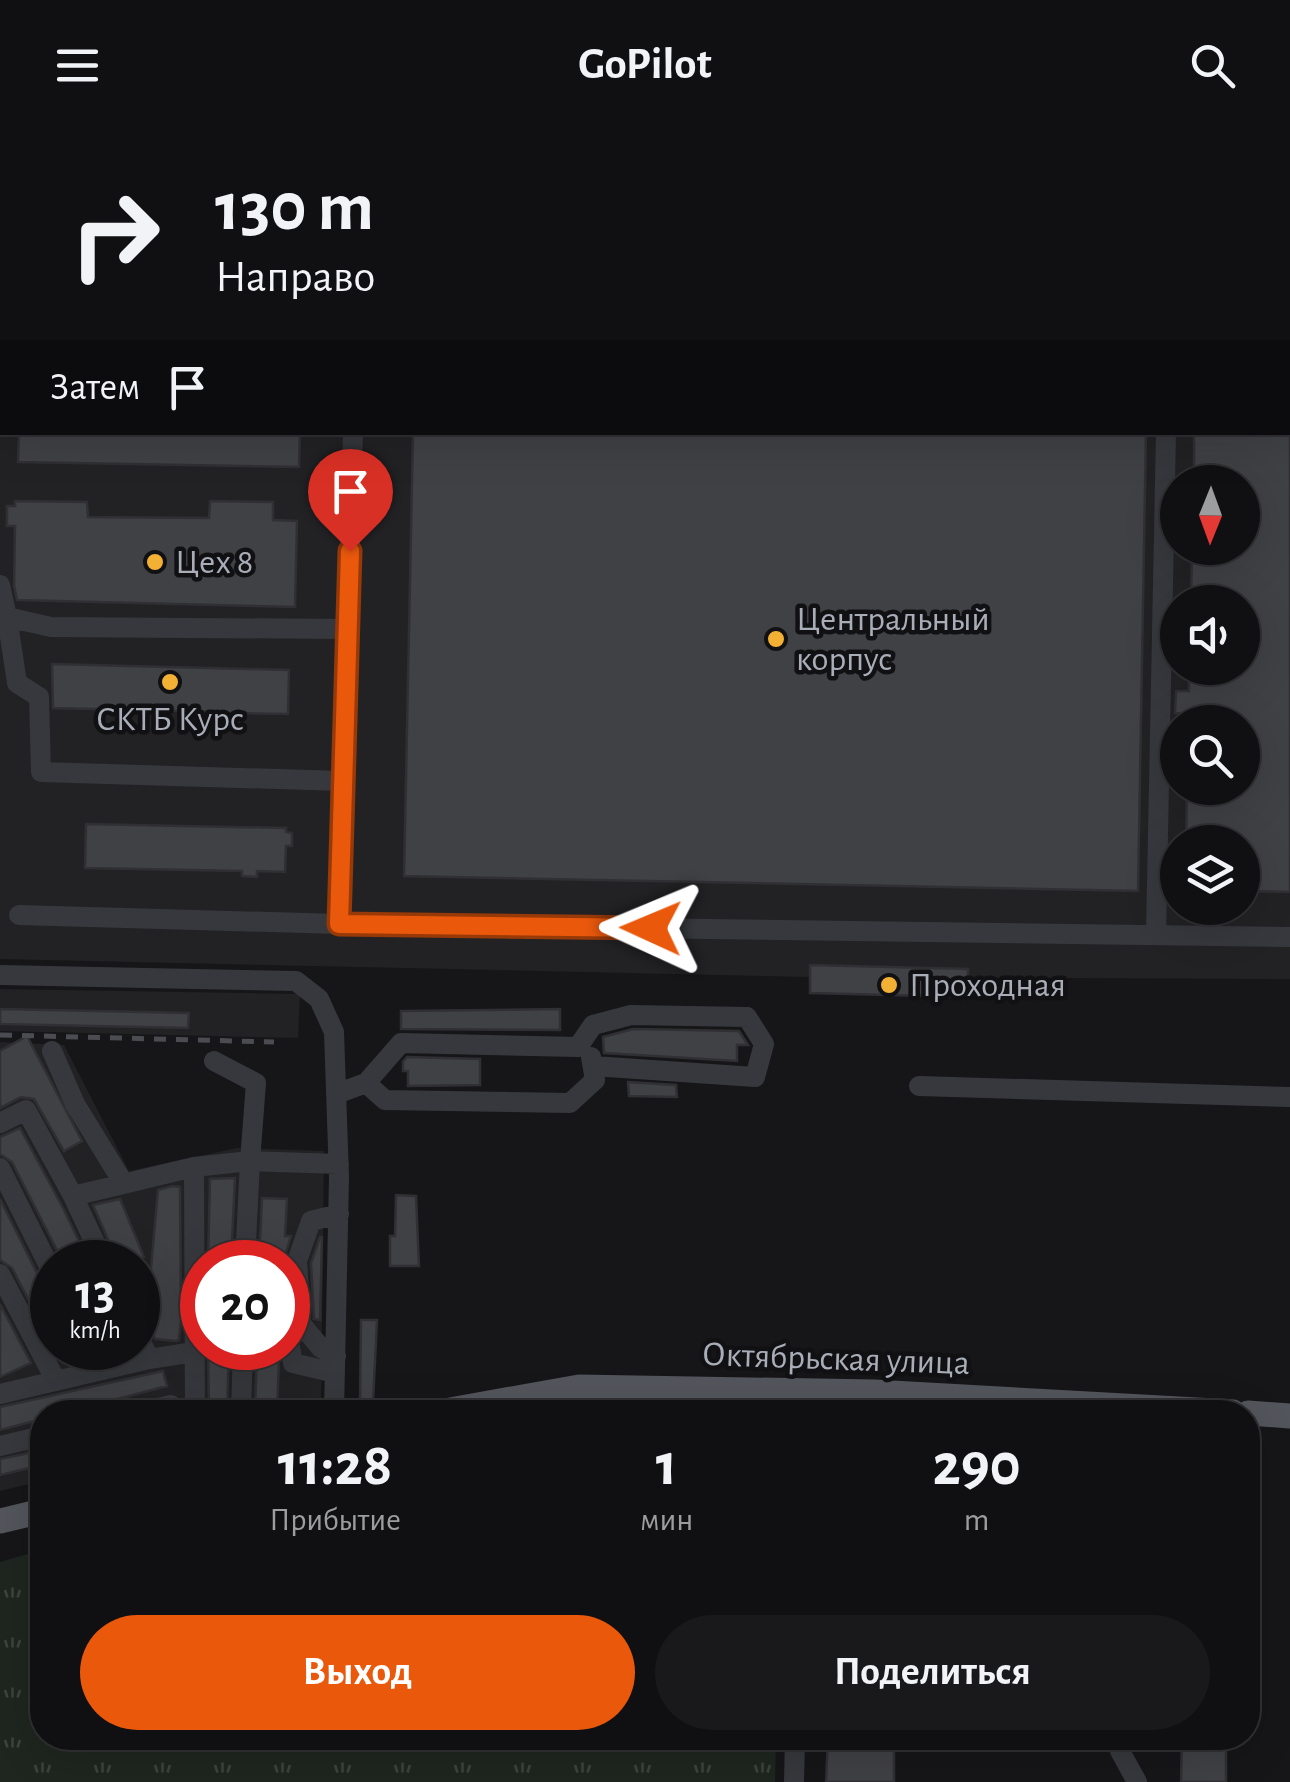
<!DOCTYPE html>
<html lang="ru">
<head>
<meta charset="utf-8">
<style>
  :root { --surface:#101012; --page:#19191b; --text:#f1f3f6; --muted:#9c9d9f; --line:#303032; --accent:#ea580c }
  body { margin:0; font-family:"Alegreya Sans",sans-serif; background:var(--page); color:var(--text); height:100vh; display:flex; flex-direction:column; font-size:38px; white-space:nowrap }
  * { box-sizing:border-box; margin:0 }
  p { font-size:32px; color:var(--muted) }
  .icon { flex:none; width:55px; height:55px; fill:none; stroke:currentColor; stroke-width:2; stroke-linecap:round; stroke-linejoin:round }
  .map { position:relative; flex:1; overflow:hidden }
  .side { position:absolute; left:30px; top:1270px; width:1230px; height:350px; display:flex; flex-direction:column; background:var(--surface); border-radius:40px; box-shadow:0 10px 40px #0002,0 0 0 2px var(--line) }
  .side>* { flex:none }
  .banner { position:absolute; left:0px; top:0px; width:1290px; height:305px; box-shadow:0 10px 40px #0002,0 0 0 2px var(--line); background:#101012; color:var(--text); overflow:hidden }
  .needle { width:65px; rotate:181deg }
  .tools { position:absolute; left:1160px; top:335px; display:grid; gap:20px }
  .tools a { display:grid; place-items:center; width:100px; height:100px; border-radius:50%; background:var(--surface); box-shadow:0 10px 40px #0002,0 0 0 2px var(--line); font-size:50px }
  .speed { position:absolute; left:30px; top:1110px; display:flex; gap:20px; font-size:50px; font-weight:700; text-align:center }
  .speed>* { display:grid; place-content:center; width:130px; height:130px; border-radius:50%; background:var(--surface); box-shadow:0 10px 40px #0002,0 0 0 2px var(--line); line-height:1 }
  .speed small { font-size:25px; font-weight:400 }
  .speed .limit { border:15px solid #d22; background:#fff; color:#111 }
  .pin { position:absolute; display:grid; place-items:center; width:85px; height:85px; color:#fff; margin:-102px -42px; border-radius:50% 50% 50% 0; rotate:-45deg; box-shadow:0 0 10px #0007 }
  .pin .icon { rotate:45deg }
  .me { position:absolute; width:110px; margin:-55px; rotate:271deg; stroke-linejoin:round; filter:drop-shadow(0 0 8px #0008) }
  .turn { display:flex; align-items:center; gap:35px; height:210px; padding:0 50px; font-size:45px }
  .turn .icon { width:130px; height:130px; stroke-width:2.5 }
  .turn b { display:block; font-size:70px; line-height:85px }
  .then { display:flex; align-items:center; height:95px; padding:0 50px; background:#0003; gap:20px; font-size:38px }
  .eta { display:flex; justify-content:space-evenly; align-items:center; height:170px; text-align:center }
  .eta b { font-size:60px; font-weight:600; line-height:70px }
  .cta { display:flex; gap:20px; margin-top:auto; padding:20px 50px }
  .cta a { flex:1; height:115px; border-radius:60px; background:var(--accent); color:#fff; font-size:40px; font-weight:600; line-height:115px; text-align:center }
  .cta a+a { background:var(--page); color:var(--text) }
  header { display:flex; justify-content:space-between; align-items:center; height:130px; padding:0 50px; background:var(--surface); font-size:45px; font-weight:600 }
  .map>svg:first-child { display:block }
</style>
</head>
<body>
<header><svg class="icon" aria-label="menu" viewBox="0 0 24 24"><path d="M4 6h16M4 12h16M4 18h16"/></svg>GoPilot<svg class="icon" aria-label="search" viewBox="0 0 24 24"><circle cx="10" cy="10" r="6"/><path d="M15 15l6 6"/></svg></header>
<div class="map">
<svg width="1290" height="1652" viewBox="0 0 1290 1652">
  <defs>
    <pattern id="grass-tufts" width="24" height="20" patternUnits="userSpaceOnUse" patternTransform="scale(2.5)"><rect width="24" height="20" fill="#1e261f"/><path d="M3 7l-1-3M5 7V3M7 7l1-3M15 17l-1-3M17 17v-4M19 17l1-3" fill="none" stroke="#3c433d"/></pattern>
  </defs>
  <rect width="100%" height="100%" fill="#161618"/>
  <!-- built -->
  <path fill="#222225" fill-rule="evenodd" d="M0 0H1290V849L810 847 0 829ZM2 2H1288V302H2ZM1178 352H1242V418H1178ZM1178 472H1242V538H1178ZM1178 592H1242V658H1178ZM1178 712H1242V778H1178Z
    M0 859 300 864 298 908 0 901Z
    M0 912 64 915 129 1041 237 1018 324 1021 321 1282H42V1351L0 1361ZM52 1132H138V1218H52ZM202 1132H288V1218H202Z"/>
  <!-- grass -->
  <path fill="url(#grass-tufts)" d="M42 1420V1608H776L775 1652H0V1432Z"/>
  <!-- building -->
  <path fill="#404145" stroke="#303034" stroke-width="2.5" d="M19 302H300L299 337 18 332Z
    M413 302H1146L1138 761 404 746Z
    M1194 302H1290V762L1242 761V712H1186L1187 658H1242V592H1188V584L1175 583 1176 561H1189V538H1242V472H1191L1192 418H1242V352H1194Z
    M15 371 87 372 88 387 209 388 210 371 273 372V390L297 391 295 477 17 470 14 456 15 396H7V376H15Z
    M52 534 289 540 288 584 232 583V591H217V582L53 578Z
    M86 694 286 698V702L292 703V716H286L285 742 257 741V747L242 746V741L85 738Z
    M810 835 968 839V867L810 863Z
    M0 879 189 883 188 898 0 894Z
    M560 879V900L401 899V881Z
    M633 899 739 901 748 915H737V931L604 923 603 907Z
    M27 906 82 1011 64 1021 34 969 21 967 0 978V921Z
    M407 927 480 929V955L408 956V941H403V932Z
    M628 952 676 955 677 967 629 966Z
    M20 998 64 1080 89 1132H63L12 1032 0 1024V1007Z
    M235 1048 231 1132H208L210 1049Z
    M173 1056 180 1057 181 1190 179 1210 176 1211 155 1209 146 1194 158 1060Z
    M396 1065 416 1066 419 1136H390V1106H395Z
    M262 1068 287 1069 285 1106H291L283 1132H259Z
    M0 1069 52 1173V1215L12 1138 0 1130Z
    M120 1069 144 1127 130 1132H118L93 1075Z
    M320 1107H322L320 1190 314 1189 311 1133Z
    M0 1174 31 1233 0 1247Z
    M361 1190H377L373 1272 360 1271Z
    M208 1218H229L227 1282H209Z
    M257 1218H276L279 1232 277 1282H255Z
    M163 1241 167 1256 68 1282H42V1289L0 1300V1277Z
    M39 1321 42 1335 0 1345V1329Z
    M828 1608H894V1652H826Z
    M1182 1608H1226V1652H1181Z"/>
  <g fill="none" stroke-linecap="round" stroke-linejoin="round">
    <!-- minor -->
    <path stroke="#37383d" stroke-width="20" d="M595 0 597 2
      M360 2V0
      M0 129V114
      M1288 135H1290
      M353 302 339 794 1290 807
      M0 455 7 487 51 497 348 499
      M7 487 17 553 39 567 41 642 343 651
      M19 785 339 794
      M1156 805 1166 302
      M0 845 296 851 319 869 334 902 339 1047 334 1282
      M52 921 75 974 124 1054
      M366 953 385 970 570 973 595 950 591 927
      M919 956 1290 967
      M336 964 366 953 401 913 578 917 593 895 631 885 747 887 764 914 755 947 593 936
      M0 993 26 980 73 1066
      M0 1038 52 1142
      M104 1132 73 1066 194 1037
      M245 1132 250 1031 339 1034
      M0 1144 56 1251
      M301 1194 289 1212 293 1233 335 1243
      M138 1205 149 1229 194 1222
      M91 1218 102 1240
      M336 1226 321 1218 301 1194 297 1131 311 1091 339 1084
      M579 1257 581 1282
      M0 1264 149 1229
      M141 1282 171 1275
      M195 1282 194 1037 250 1031 256 953 214 931
      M241 1282 243 1218
      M0 1316 42 1306
      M1119 1608 1120 1621 1137 1652
      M794 1652 795 1608"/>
    <!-- major -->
    <path stroke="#53555c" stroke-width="25" d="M439 1282 579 1257 874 1262 1233 1282
      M1248 1283 1290 1286
      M0 1391 42 1381"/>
    <!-- rail -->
    <path stroke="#4a4c52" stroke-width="5" stroke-dasharray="12 10" stroke-linecap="butt" d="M0 98H2
      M0 905 274 912"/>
  </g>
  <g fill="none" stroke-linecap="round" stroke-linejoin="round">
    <!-- route casing -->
    <g stroke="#983908" stroke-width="25">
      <path id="route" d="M350 421 339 794 651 798"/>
    </g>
    <!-- route -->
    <use href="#route" stroke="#ea580c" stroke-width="18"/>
  </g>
  <!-- markers -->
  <g fill="#f2b134" stroke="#111113" stroke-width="4">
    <circle cx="155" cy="432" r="10"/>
    <circle cx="776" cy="509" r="10"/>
    <circle cx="170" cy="552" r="10"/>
    <circle cx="889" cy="855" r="10"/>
  </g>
  <g text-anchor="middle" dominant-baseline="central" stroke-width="9" stroke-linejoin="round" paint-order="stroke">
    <!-- poi labels -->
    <g font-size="35" fill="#a8adb8" stroke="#111113" text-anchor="start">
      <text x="175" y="432">Цех 8</text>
      <text x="796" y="489">Центральный<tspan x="796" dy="40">корпус</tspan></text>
      <text x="170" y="589" text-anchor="middle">СКТБ Курс</text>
      <text x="909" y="855">Проходная</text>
    </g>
    <!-- street labels -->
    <g font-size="35" fill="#a8adb8" stroke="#111113">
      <text transform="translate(836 1229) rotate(2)">Октябрьская улица</text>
    </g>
  </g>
</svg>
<div class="tools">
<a><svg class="needle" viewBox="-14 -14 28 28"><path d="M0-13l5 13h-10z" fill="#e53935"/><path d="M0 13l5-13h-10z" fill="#9c9d9f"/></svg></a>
<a><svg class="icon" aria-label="sound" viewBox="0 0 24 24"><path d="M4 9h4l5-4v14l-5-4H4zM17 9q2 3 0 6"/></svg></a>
<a><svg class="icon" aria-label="search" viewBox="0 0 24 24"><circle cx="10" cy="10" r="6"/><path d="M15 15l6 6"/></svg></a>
<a><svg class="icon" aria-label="layers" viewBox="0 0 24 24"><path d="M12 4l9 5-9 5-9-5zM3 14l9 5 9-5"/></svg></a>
</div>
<div class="speed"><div>13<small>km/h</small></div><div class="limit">20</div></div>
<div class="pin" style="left:350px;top:421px;background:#d93025"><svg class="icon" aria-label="arrive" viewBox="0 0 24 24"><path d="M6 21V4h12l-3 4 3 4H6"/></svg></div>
<svg class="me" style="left:651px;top:798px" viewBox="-20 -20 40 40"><path d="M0-17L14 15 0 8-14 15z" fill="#ea580c" stroke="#fff" stroke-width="4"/></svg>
<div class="banner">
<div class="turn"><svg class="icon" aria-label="right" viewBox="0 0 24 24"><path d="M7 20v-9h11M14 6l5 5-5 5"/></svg><div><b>130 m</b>Направо</div></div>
<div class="then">Затем<svg class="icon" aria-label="arrive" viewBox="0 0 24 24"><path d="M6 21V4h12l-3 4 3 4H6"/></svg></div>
</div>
<section class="side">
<div class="eta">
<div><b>11:28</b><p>Прибытие</p></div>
<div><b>1</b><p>мин</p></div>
<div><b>290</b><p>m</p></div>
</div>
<div class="cta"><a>Выход</a><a>Поделиться</a></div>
</section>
</div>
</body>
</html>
